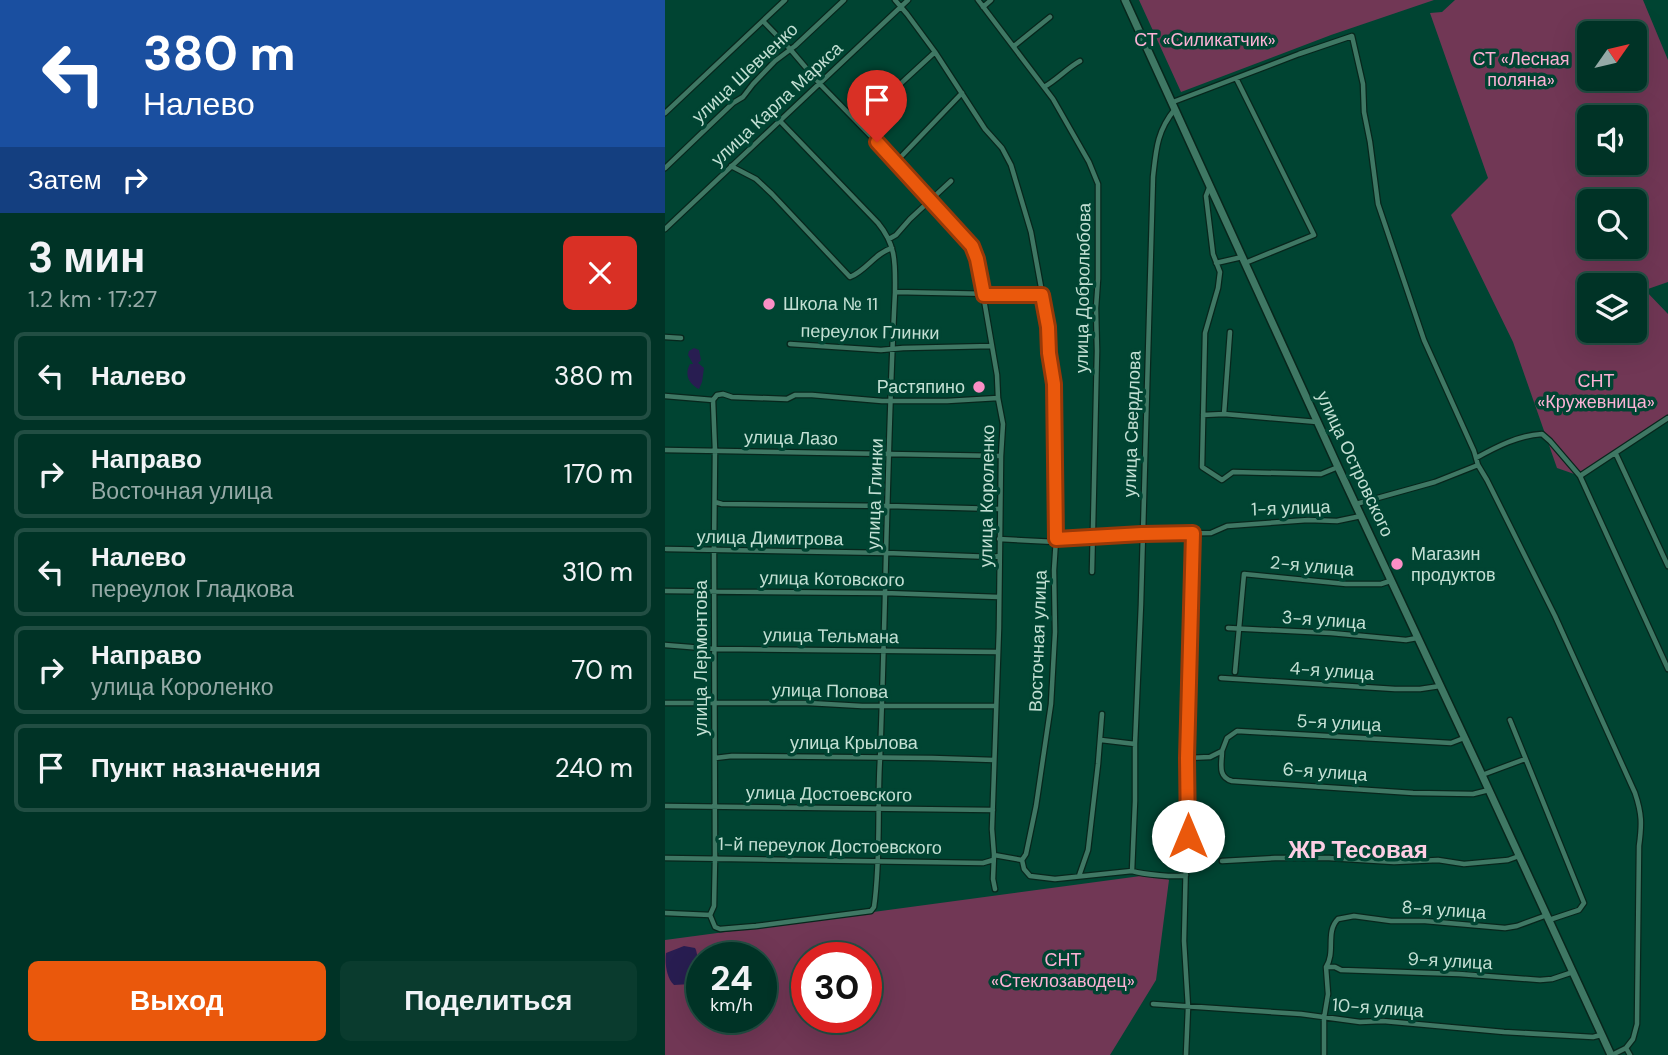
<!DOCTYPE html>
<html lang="ru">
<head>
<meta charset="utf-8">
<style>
  :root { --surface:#003326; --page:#0a3b2e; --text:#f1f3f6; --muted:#95aaa7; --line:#224e43; --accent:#ea580c }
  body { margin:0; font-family:"DM Sans",sans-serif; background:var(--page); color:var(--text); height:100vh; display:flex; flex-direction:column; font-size:26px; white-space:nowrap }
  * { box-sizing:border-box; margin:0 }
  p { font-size:23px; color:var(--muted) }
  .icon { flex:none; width:38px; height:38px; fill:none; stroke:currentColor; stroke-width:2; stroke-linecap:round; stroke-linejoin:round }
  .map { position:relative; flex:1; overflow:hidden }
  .panel { display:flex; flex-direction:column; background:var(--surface); width:665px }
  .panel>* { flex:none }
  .banner { background:#1a4fa0; color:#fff; overflow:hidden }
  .needle { width:46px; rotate:56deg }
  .tools { position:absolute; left:912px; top:21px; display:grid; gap:14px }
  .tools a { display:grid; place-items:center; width:70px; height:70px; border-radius:10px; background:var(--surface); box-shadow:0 7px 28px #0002,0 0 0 2px var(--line); font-size:35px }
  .speed { position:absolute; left:21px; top:942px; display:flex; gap:14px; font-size:35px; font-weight:700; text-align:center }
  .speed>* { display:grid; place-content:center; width:91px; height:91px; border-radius:50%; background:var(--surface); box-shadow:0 7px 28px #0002,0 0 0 2px var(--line); line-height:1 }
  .speed small { font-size:18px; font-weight:400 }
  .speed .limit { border:10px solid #d22; background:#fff; color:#111 }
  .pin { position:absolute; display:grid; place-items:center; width:60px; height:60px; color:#fff; margin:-72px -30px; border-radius:50% 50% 50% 0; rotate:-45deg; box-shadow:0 0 7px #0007 }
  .pin .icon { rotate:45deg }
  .me { position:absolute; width:77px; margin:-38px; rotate:0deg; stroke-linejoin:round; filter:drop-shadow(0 0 5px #0008) }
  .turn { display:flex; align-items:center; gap:24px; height:147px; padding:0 28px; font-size:32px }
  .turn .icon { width:91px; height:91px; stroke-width:2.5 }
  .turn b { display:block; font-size:49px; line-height:60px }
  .then { display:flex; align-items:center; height:66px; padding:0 28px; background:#0003; gap:14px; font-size:26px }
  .round { display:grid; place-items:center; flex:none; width:74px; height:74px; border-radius:10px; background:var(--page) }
  .head { display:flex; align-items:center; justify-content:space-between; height:119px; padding:0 28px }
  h1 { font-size:42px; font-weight:700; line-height:52px }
  .cta { display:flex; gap:14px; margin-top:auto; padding:14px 28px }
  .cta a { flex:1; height:80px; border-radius:10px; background:var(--accent); color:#fff; font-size:28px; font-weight:700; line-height:80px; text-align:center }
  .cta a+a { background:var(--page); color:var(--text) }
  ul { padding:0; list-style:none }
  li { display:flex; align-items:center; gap:21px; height:88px; margin:0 14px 10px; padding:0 14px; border:4px solid var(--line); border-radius:10px }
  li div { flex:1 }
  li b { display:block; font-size:26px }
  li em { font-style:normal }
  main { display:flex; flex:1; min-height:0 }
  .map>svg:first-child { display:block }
</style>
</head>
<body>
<main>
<section class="panel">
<div class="banner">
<div class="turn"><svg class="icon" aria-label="left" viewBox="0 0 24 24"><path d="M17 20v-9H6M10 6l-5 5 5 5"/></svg><div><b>380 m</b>Налево</div></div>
<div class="then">Затем<svg class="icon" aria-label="right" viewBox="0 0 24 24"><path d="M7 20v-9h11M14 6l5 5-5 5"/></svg></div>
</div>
<div class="head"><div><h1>3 мин</h1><p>1.2 km · 17:27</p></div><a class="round" style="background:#d93025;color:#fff"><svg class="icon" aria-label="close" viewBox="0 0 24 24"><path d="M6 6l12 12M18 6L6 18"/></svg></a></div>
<ul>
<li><svg class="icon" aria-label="left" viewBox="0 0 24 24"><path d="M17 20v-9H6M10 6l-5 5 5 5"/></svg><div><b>Налево</b></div><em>380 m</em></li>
<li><svg class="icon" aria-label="right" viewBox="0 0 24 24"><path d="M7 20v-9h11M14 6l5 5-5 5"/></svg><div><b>Направо</b><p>Восточная улица</p></div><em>170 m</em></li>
<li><svg class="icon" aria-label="left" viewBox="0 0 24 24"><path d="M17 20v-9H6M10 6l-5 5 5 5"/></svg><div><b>Налево</b><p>переулок Гладкова</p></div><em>310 m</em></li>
<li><svg class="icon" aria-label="right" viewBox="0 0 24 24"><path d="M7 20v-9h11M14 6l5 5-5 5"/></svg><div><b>Направо</b><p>улица Короленко</p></div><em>70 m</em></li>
<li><svg class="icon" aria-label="arrive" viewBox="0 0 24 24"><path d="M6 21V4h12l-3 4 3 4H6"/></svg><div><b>Пункт назначения</b></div><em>240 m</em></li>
</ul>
<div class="cta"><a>Выход</a><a>Поделиться</a></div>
</section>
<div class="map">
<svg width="1003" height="1055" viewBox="0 0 1003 1055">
  <rect width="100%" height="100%" fill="#004432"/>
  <!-- green -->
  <path fill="#713755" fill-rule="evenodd" d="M474 0H769L666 35 516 92Z
    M790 0H978L1003 60V282L980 290 1003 314V416L915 476 892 468 848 342 786 215 823 178 765 13 777 12ZM924 33H970V79H924ZM924 117H970V163H924ZM924 201H970V247H924ZM924 285H970V331H924Z
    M498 873 504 880 491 980 445 1055H0V940ZM37 957H96V1017H37ZM142 957H201V1017H142Z"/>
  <!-- water -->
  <path fill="#281d51" d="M29 348 34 350 36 360 33 363 39 368 37 382 34 389C24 384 19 375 25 364H28L23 355 24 351Z
    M19 946 30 948 31 950 36 971 35 979 26 984 9 985C1 977 0 963 1 953Z"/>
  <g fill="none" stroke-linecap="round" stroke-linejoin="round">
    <!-- street casing -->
    <g stroke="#07261c" stroke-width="7">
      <path id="street" d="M230 0 242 14 270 52 320 129 337 148 346 165 366 232 380 309 389 384 390 434 391 539 389 570 390 632 386 704 371 806 361 854 357 860
        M313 0 388 99 424 162 433 184V279L431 308 432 351 427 572
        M318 7 326 0
        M98 21 125 49 154 83 231 162 307 246 312 259 332 375 333 398 338 424 336 456 334 628 327 829 329 855 328 879 330 889
        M349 46 385 17
        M571 78 649 235 580 263
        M379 87C392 80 402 68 415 61
        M508 102 634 54 687 36 698 84 699 112 705 142 713 204 759 340 809 451 813 465 822 480 890 616 970 793C977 814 977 824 974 846L972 1024 968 1039 961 1048 965 1055
        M0 113 120 0
        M194 122 270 52
        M231 162 297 93
        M66 166 91 179 107 194 185 277C201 271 210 253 227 248
        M0 168 68 103 78 97 88 84 110 61 130 46 179 0
        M544 188 541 196 548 254 555 272 553 288 540 333 537 467 557 480 568 472 656 474 673 467
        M0 229 243 0
        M224 239 231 235 245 219 286 181
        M551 263 577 257
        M230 292 377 295
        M0 337 16 338
        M125 344 216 350 238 348 327 346
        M0 396 48 400 52 395 58 394 67 397 122 399 130 395H147L217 401H282L333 398
        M559 414 565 332
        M538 415 559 414 652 422
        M0 450 336 456
        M951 454 1003 566
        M811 458C831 447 854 435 877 434L885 441 915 476 1003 669
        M915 476 1003 418
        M50 502 57 504 223 506 335 509
        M691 504 770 482 813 465
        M334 539 391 542
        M391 539 477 534 546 533 562 526 643 520 672 521 696 516
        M1 549 222 553 328 557 334 556
        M0 591 220 593 334 597
        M563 628 666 633 741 640 752 638
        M0 645 50 649 332 652
        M570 672 579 574 681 584H716L725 581
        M556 678 730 689H755L775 686
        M0 703H144L197 706H330
        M845 720 919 903 914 910 884 920
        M436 740 470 744
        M557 751 562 738 572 731 786 743 799 738
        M50 758 67 756 267 758 329 760
        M522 758 545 757 557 751C557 763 552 777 567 781L748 793 808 794 824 790
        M817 775 860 759
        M0 806 328 810
        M329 855 357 860 359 869 365 876 390 879 467 871C477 874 512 878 521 875
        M0 858 318 863 328 860
        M557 861 610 858H664L729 862 773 860 799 864 843 860 854 856
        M467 871 470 801V744L476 604 488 177C491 149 492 131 510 109
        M414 876 423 850 433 764 437 714
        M0 913 45 915 50 927 55 929 91 926 206 911 209 907C216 858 212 808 215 759 221 603 222 448 230 292 230 265 232 246 213 223L114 120
        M45 915 49 906 50 859 49 551 50 450 48 400
        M661 967H670L676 970 794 974 875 980 887 979 908 972
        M488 1004 636 1014 695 1022 718 1021 839 1032 928 1037 936 1035
        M521 1055 523 1007 519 941 529 533
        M659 1055V1018L663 994 661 967C671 952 660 932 673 919L689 916 726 921H760L840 928 852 926 882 915
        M947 1055 961 1048"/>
    </g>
    <!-- secondary casing -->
    <g stroke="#07261c" stroke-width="10">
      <path id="secondary" d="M460 0 673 467 817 775 946 1055"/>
    </g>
    <!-- street -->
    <use href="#street" stroke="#3f7864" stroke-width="4.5"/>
    <!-- secondary -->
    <use href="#secondary" stroke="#3f7864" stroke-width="7"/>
  </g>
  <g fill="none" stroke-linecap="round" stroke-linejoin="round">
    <!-- route casing -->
    <g stroke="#983908" stroke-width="18">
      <path id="route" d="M212 142 307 246 312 259 319 295H377L383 327 384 353 389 384 391 539 477 534 528 533 522 758 523 836"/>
    </g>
    <!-- route -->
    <use href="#route" stroke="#ea580c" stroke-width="12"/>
  </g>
  <!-- markers -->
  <g fill="#fb8fc6" stroke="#004432" stroke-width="2.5">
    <circle cx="104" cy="304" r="7"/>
    <circle cx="314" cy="387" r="7"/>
    <circle cx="732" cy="564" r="7"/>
  </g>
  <g text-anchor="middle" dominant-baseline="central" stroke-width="7" stroke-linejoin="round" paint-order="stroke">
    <!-- park labels -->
    <g font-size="18" fill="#fcb2d5" stroke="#004432">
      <text x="540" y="40">СТ «Силикатчик»</text>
      <text x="856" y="59">СТ «Лесная<tspan x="856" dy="21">поляна»</tspan></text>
      <text x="931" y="381">СНТ<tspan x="931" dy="21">«Кружевница»</tspan></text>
      <text x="398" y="960">СНТ<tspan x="398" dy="21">«Стеклозаводец»</tspan></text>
    </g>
    <!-- street labels -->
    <g font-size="18" fill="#c3e0d4" stroke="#004432">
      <text transform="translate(80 73) rotate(-43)">улица Шевченко</text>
      <text transform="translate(112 104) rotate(-43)">улица Карла Маркса</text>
      <text transform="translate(418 288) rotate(-89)">улица Добролюбова</text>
      <text transform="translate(205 332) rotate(1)">переулок Глинки</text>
      <text transform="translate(467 424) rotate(-88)">улица Свердлова</text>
      <text transform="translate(126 438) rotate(1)">улица Лазо</text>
      <text transform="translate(690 464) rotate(65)">улица Островского</text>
      <text transform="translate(210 494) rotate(-88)">улица Глинки</text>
      <text transform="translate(322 496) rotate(-89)">улица Короленко</text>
      <text transform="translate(626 508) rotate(-2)">1-я улица</text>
      <text transform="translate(105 538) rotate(1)">улица Димитрова</text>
      <text transform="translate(647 566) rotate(5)">2-я улица</text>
      <text transform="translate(167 579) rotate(1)">улица Котовского</text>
      <text transform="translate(659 620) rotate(4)">3-я улица</text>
      <text transform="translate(166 636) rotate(1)">улица Тельмана</text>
      <text transform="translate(373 641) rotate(-88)">Восточная улица</text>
      <text transform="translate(36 658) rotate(-90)">улица Лермонтова</text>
      <text transform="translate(667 671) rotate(4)">4-я улица</text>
      <text transform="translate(165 691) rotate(1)">улица Попова</text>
      <text transform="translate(674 723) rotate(3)">5-я улица</text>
      <text x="189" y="743">улица Крылова</text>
      <text transform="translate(660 772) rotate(4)">6-я улица</text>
      <text transform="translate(164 794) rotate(1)">улица Достоевского</text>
      <text transform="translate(165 846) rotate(1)">1-й переулок Достоевского</text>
      <text transform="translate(779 910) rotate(4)">8-я улица</text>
      <text transform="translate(785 961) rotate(3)">9-я улица</text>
      <text transform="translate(713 1008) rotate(4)">10-я улица</text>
    </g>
    <!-- poi labels -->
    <g font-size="18" fill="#c3e0d4" stroke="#004432" text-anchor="start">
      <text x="118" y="304">Школа № 11</text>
      <text x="300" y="387" text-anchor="end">Растяпино</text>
      <text x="746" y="554">Магазин<tspan x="746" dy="21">продуктов</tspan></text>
    </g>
    <!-- district labels -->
    <g font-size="24" font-weight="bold" fill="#fdcee4" stroke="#004432">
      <text x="693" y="849">ЖР Тесовая</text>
    </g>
  </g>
</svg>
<div class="tools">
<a><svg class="needle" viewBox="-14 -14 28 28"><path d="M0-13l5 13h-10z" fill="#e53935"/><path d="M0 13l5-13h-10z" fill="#95aaa7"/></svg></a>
<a><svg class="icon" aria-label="sound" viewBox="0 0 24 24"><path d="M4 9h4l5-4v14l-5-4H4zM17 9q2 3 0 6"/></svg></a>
<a><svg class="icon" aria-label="search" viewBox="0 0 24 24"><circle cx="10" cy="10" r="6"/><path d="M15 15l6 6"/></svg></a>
<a><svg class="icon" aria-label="layers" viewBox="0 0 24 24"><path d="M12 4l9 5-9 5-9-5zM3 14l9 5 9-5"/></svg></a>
</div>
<div class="speed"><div>24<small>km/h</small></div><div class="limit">30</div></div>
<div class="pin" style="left:212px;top:142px;background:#d93025"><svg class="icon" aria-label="arrive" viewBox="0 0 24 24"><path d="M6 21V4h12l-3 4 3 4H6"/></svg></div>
<svg class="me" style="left:523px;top:836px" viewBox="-20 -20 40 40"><circle r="19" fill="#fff"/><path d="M0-13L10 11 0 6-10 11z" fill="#ea580c"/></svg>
</div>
</main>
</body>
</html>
